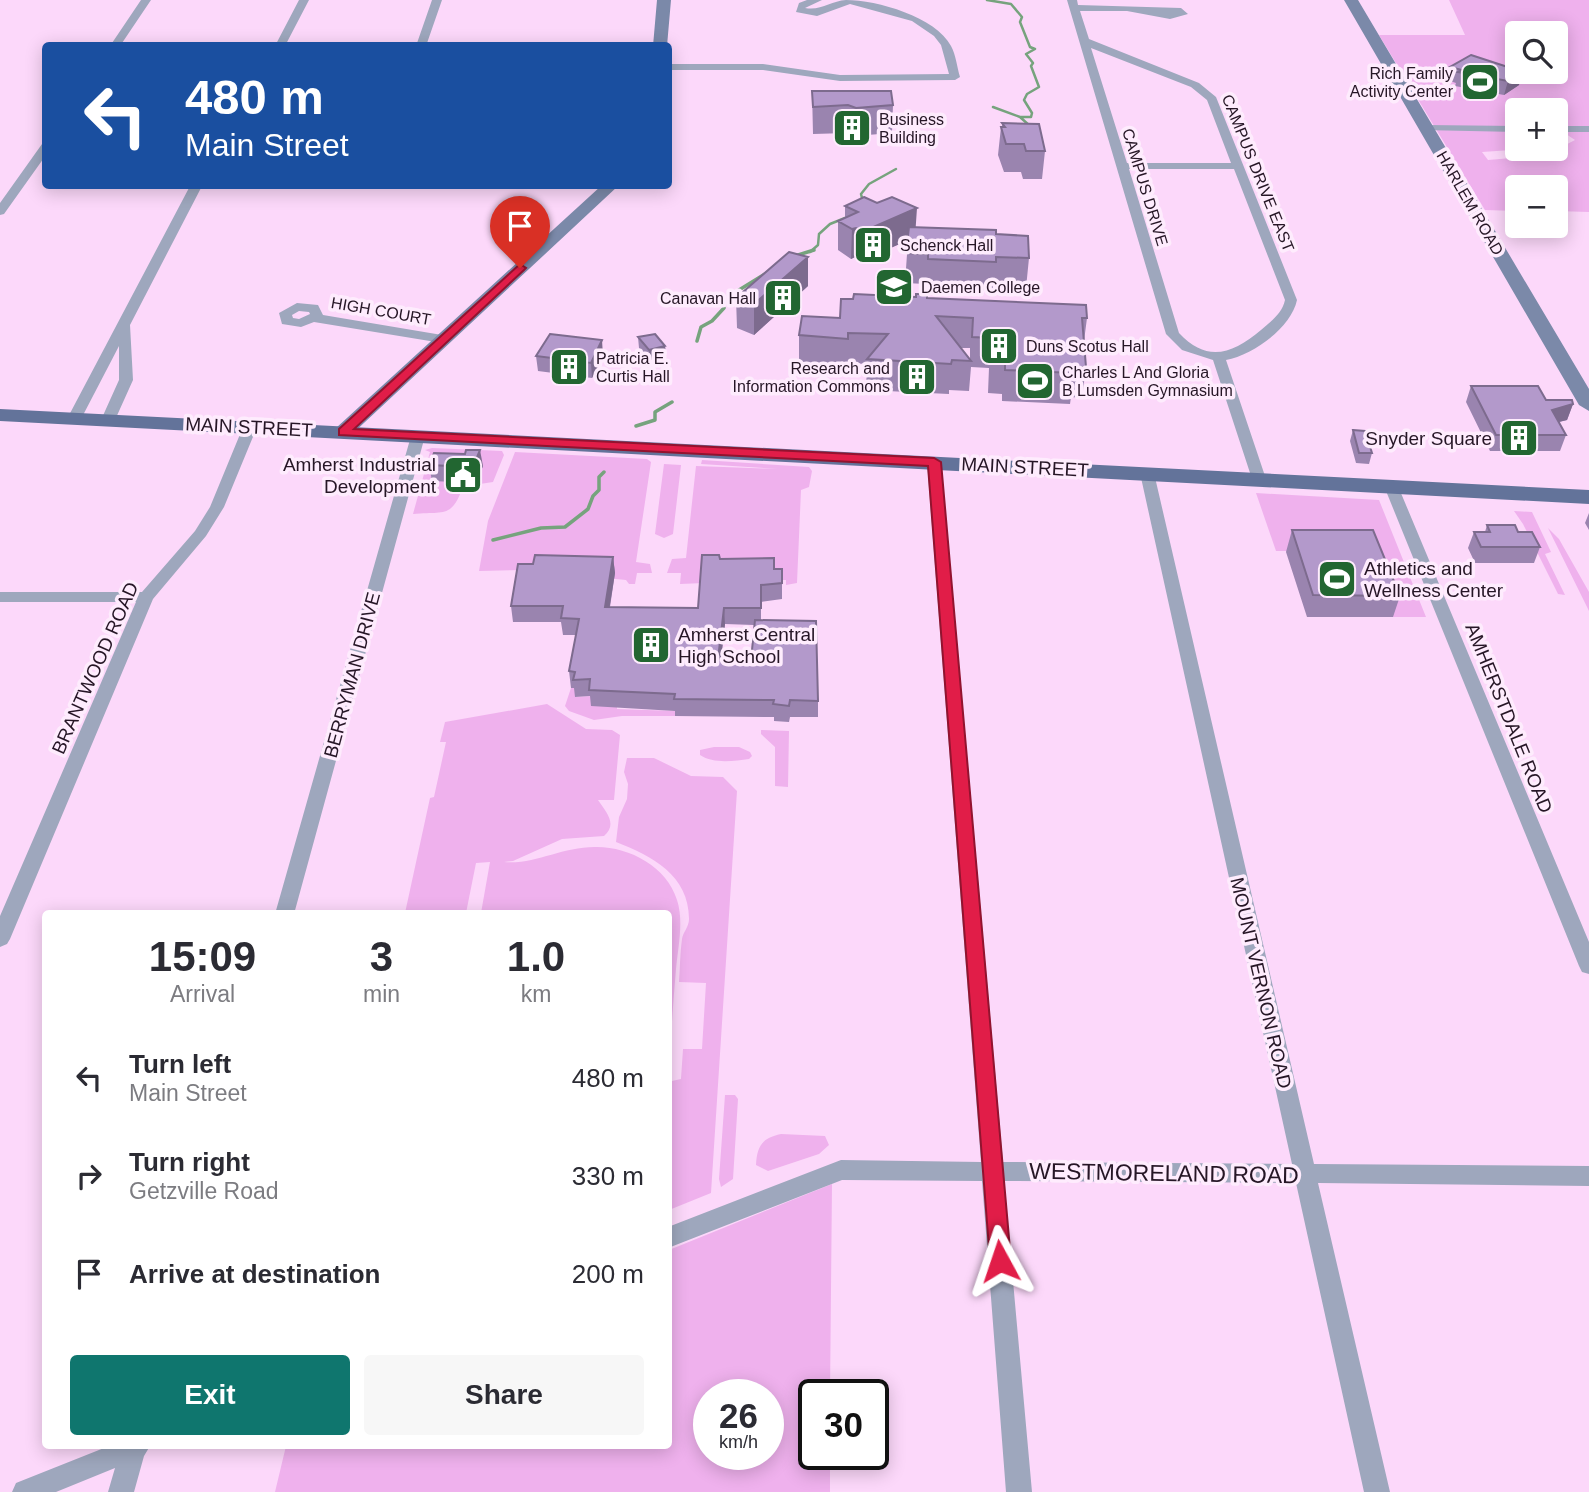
<!DOCTYPE html>
<html lang="en">
<head>
<meta charset="utf-8">
<style>
  :root { --surface:#fff; --page:#f7f7f7; --text:#2b2b33; --muted:#7c7c81; --accent:#0f766e }
  body { margin:0; font-family:Helvetica,sans-serif; background:var(--page); color:var(--text); height:100vh; display:flex; flex-direction:column; font-size:26px; white-space:nowrap }
  * { box-sizing:border-box; margin:0 }
  p { font-size:23px; color:var(--muted) }
  .icon { flex:none; width:38px; height:38px; fill:none; stroke:currentColor; stroke-width:2; stroke-linecap:round; stroke-linejoin:round }
  .map { position:relative; flex:1; overflow:hidden }
  .sheet { position:absolute; left:42px; top:910px; width:630px; height:539px; display:flex; flex-direction:column; background:var(--surface); border-radius:7px; box-shadow:0 4px 18px #0003 }
  .sheet>* { flex:none }
  .guide { position:absolute; left:42px; top:42px; width:630px; height:147px; border-radius:7px; box-shadow:0 4px 18px #0003; background:#1a4fa0; color:#fff; overflow:hidden }
  .fabs { position:absolute; left:1505px; top:21px; display:grid; gap:14px }
  .fabs a { display:grid; place-items:center; width:63px; height:63px; border-radius:7px; background:var(--surface); box-shadow:0 4px 18px #0003; font-size:35px }
  .speed { position:absolute; left:693px; top:1379px; display:flex; gap:14px; font-size:35px; font-weight:700; text-align:center }
  .speed>* { display:grid; place-content:center; width:91px; height:91px; border-radius:50%; background:var(--surface); box-shadow:0 4px 18px #0003; line-height:1 }
  .speed small { font-size:18px; font-weight:400 }
  .speed .limit { border:4px solid #111; border-radius:10px; background:#fff; color:#111 }
  .pin { position:absolute; display:grid; place-items:center; width:60px; height:60px; color:#fff; margin:-72px -30px; border-radius:50% 50% 50% 0; rotate:-45deg; box-shadow:0 0 7px #0007 }
  .pin .icon { rotate:45deg }
  .me { position:absolute; width:77px; margin:-38px; rotate:355deg; stroke-linejoin:round; filter:drop-shadow(0 0 5px #0008) }
  .turn { display:flex; align-items:center; gap:24px; height:147px; padding:0 28px; font-size:32px }
  .turn .icon { width:91px; height:91px; stroke-width:2.5 }
  .turn b { display:block; font-size:49px; line-height:60px }
  .eta { display:flex; justify-content:space-evenly; align-items:center; height:119px; text-align:center }
  .eta b { font-size:42px; font-weight:700; line-height:49px }
  .primary-button { display:flex; gap:14px; margin-top:auto; padding:14px 28px }
  .primary-button a { flex:1; height:80px; border-radius:7px; background:var(--accent); color:#fff; font-size:28px; font-weight:700; line-height:80px; text-align:center }
  .primary-button a+a { background:var(--page); color:var(--text) }
  ul { padding:0; list-style:none }
  li { display:flex; align-items:center; gap:21px; height:98px; padding:0 28px }
  li div { flex:1 }
  li b { display:block; font-size:26px }
  li em { font-style:normal }
  .map>svg:first-child { display:block }
</style>
</head>
<body>
<div class="map">
<svg width="1589" height="1492" viewBox="0 0 1589 1492">
  <rect width="100%" height="100%" fill="#fcd8fa"/>
  <!-- green -->
  <path fill="#efb1ed" fill-rule="evenodd" d="M1449 0H1589V212L1556 211V187H1517V211L1485 210 1379 35H1465ZM1517 33H1556V72H1517ZM1517 110H1556V138L1566 134 1575 140 1546 155 1488 160 1482 152 1526 149H1517Z
    M432 448 502 451 504 455 493 482 480 484 478 487H463C451 519 444 511 413 514L430 452 425 450Z
    M515 452 647 459 651 462 636 562 650 564 652 573H637L635 584H629L626 580 525 570 479 571 488 521Z
    M702 460 809 467 812 471 809 487 801 490 797 583 786 585V580H774L680 584 681 573H667L672 559 686 558 696 466 778 469 701 464Z
    M664 464 681 465 673 534 664 538 655 534Z
    M1256 493 1379 500 1426 617H1393L1367 551H1276Z
    M1514 511 1532 512 1551 552 1545 554 1565 595 1558 594 1523 524Z
    M1548 528 1559 539 1589 592V611Z
    M571 688H577L575 697 592 696 617 706V709L676 711 675 716H622L594 720 569 711 565 706Z
    M547 704 586 729 612 730 620 735 614 800H598C606 812 618 824 604 836L562 839 513 861 504 862C535 865 563 846 597 847 630 847 667 867 677 900 684 921 678 947 676 969 673 1003 671 1037 669 1070L668 914 481 913 490 862 476 863 466 913H405L430 798 434 797 446 742H440L445 722Z
    M761 730 789 731 788 787 775 786V747L761 734Z
    M714 747H739L750 752 752 756 749 759C734 761 713 764 700 755V750Z
    M627 758H654L691 776 723 777 737 791 711 1193 669 1210 668 1124 672 1081 681 1079 683 1049H702L706 983 679 982C680 968 680 953 682 939 683 932 689 927 689 919 689 875 652 856 616 842L619 817 627 799 628 784 624 772Z
    M725 1095H735L738 1099 733 1179 721 1187 719 1179Z
    M781 1134 825 1136 829 1145 819 1154 768 1171 756 1165C757 1146 762 1138 781 1134Z
    M832 1184 830 1395H814V1454H830V1492H275L286 1446H668L669 1250ZM709 1395H768V1454H709Z"/>
  <g fill="none" stroke-linecap="round" stroke-linejoin="round">
    <!-- stream-far1 -->
    <path stroke="#76a37d" stroke-width="2.5" d="M987 0 1011 4 1022 17 1020 22 1030 47 1035 49 1026 54 1033 63 1031 66 1039 87 1027 94 1024 100 1032 113 1031 117H1020L1030 126
      M993 107 1020 117
      M863 202 861 194 869 184 896 169
      M810 252 818 245 819 234 830 224 845 218"/>
    <!-- stream -->
    <path stroke="#76a37d" stroke-width="3.5" d="M795 256 814 250
      M739 290 770 271
      M697 341 701 327 712 321 724 308
      M636 426 655 420V412L672 402
      M493 540 541 528 565 527 588 509 593 496 599 490V477L604 472"/>
    <!-- street -->
    <path fill="#9ea7bd" fill-rule="evenodd" d="M141 0H151L120 46H110Z
      M299 0H309L285 46H275Z
      M432 0H442L426 46H416Z
      M807 0H822L805 8C821 11 831 1 846 0 877 0 936 17 951 46 956 55 957 67 960 77L955 80 840 81 763 70H668V64H763L840 75 949 74 941 45 934 36 912 21 850 4 817 16 796 12 799 3Z
      M1067 0H1077L1078 5 1181 8 1188 14 1170 19 1127 11H1080L1089 39 1199 83 1216 97 1297 300C1291 328 1253 355 1226 360L1266 479 1264 482H1254L1252 479 1213 360 1182 350 1166 334ZM1091 48 1191 87 1207 100 1231 163H1127ZM1129 169H1234L1285 300C1282 314 1271 321 1261 330 1233 353 1208 364 1179 333Z
      M1426 125 1517 126V132L1422 130V126Z
      M1556 126H1589V132H1556Z
      M46 143V155L4 214 0 215V203L42 144Z
      M190 186H202L130 325 133 380 115 420 108 424 101 420 119 380V346L81 419 74 423 69 422 67 419Z
      M297 303 318 305 323 315 442 335 449 339 442 343 314 322 301 327 282 324 279 313ZM299 311 309 312 310 314 299 319 293 318 292 315Z
      M250 423 257 427 224 507 206 536 153 599 10 939 7 944 0 947V916L136 602H0V592H142L195 531 210 507 243 427Z
      M418 432 425 436 294 914H275L411 436Z
      M934 458 941 462 1003 1162 1292 1164 1140 473 1147 469 1154 473 1314 1164 1589 1166V1186L1318 1183 1390 1492H1364L1296 1183 1004 1181 1032 1492H1006L982 1181 842 1180 668 1248V1227L841 1160 981 1162 927 462Z
      M1391 482 1398 486 1589 942V974L1582 972 1579 966 1384 486Z
      M109 1446H150L144 1456 134 1492H108L115 1468 56 1492H12L16 1483Z"/>
    <!-- secondary -->
    <path fill="#7b89a9" fill-rule="evenodd" d="M657 0H671L667 46H653Z
      M1344 0H1358L1589 389V411L1579 405Z
      M601 186H618L350 436H336L333 432 336 428Z"/>
    <!-- primary -->
    <path fill="#63739a" fill-rule="evenodd" d="M0 409 1589 490V504L0 421Z"/>
  </g>
  <!-- wall -->
  <path fill="#9a84af" fill-rule="evenodd" d="M1471 55 1519 85 1504 95 1455 86 1456 83 1447 80 1450 67Z
    M812 91 893 105 892 133 855 136 847 133 813 134Z
    M1002 123 1045 151 1042 179H1023L1021 172H1004L998 155 1001 127H1002Z
    M845 206 916 227 996 234 1029 258 1026 288 994 286 993 291 926 288V284L905 283 908 240 862 261 855 257 851 259 838 250V221L845 218Z
    M808 286 754 335 737 328 736 298Z
    M927 298 1087 318 1084 341 1086 367 1082 398 1071 397 1070 404 1002 401V394L988 393 989 368 971 367 969 391 949 390V394L866 390 867 364 848 363 847 370 799 365V335L840 318 853 299ZM961 348H970V359Z
    M638 337 665 346 666 356 650 360 639 348Z
    M536 356H603L592 378 538 371Z
    M1471 386 1573 404 1567 420 1559 422 1566 435 1560 451H1490L1466 402Z
    M1353 430 1372 453 1369 464 1356 463 1350 441Z
    M465 454 483 466 476 483 432 481 429 465Z
    M1589 513V530L1585 523Z
    M1487 525 1518 532 1540 547 1534 563H1475L1468 548 1474 532H1485Z
    M1292 530 1400 596 1393 617H1307L1286 552Z
    M613 557 615 573 610 607 698 608 720 559 774 569H782V599L761 602V620L818 701V717H790L789 722 774 721V717L675 716V711L591 706 590 696 575 697 574 688H571L569 671 576 635H563L561 622H513L511 606 533 564ZM725 624 754 625 751 660 721 659Z"/>
  <!-- shaded-wall -->
  <path fill="#7d6b8e" d="M1523 72 1519 85 1504 95 1508 81Z
    M917 208 915 237 862 261V232Z
    M856 228 855 257 851 259 852 229Z
    M808 257V286L754 335V304Z
    M602 340 603 356 592 378 591 363Z
    M665 346 666 356 650 360 649 350Z
    M1573 404 1567 420 1546 425 1552 410Z
    M480 450 483 466 476 483 473 467Z
    M613 557 615 573 607 623 605 607Z
    M724 608 725 624 719 676 718 659Z"/>
  <!-- building -->
  <path fill="#b399cb" stroke="#7d6b8e" stroke-width="2" d="M1471 55 1517 70V72H1523L1508 81 1458 72 1462 70 1450 67Z
    M812 91H891L893 105 856 108 848 105 813 107Z
    M1002 123 1039 124 1045 151H1026L1024 144H1006L1001 127H1005Z
    M864 197 877 203 892 197 917 208 862 232 856 228 852 229 838 221 858 212 845 206Z
    M909 227 996 230V234L1028 236 1029 258 996 257V262L928 259V254L906 253Z
    M789 252 808 257 754 304 736 298Z
    M854 294 916 297V294H927V298L1086 305 1087 318H1082L1086 367H1074V373L1005 370V363L991 362 992 338 972 337 973 318 936 316 971 361 952 360 951 364 867 359 888 334 848 333V339L799 335 802 316 840 318 841 299H853Z
    M550 334 602 340 591 363 536 356Z
    M655 334 665 346 649 350 638 337Z
    M1471 386H1538L1546 400H1572L1573 404 1552 410 1566 435H1496Z
    M1353 430 1365 431 1372 453H1359Z
    M466 450H480L473 467 429 465 434 453 465 454Z
    M1487 525H1515L1518 532H1532L1540 547H1481L1474 532H1490Z
    M1292 530H1373L1400 596 1313 595Z
    M535 555 613 557 605 607 698 608 702 555H719L720 559 774 558V569H782V583L761 585V608H724L718 659 751 660 755 620 816 621 818 701 790 700 789 706 773 704 774 700 674 699 675 694 589 690 590 679 573 680 575 672 569 671 579 619 561 618 563 606H511L518 564H533Z"/>
  <!-- route -->
  <path fill="#e11d48" stroke="#92132f" stroke-width="2" d="M520 264 526 268 524 270 354 429 934 458 941 462 1011 1261 1007 1268 1000 1271 993 1268 990 1261 928 466 339 435V429Z"/>
  <!-- icons -->
  <defs>
    <g id="stadium-square" transform="scale(2.0125)"><rect x="-9" y="-9" width="18" height="18" rx="4" fill="#226631" stroke="#feecfd"/><path d="M0-5a6.5 5 0 1 0 0 10a6.5 5 0 1 0 0-10ZM-3.5-1.8h7v3.6h-7Z" fill="#fff"/></g>
    <g id="building-square" transform="scale(2.0125)"><rect x="-9" y="-9" width="18" height="18" rx="4" fill="#226631" stroke="#feecfd"/><path d="M-4-6H4V6H1V3H-1V6H-4ZM-2.5-4.3h1.7v1.8h-1.7ZM.8-4.3h1.7v1.8H.8ZM-2.5-1h1.7V.8h-1.7ZM.8-1h1.7V.8H.8Z" fill="#fff"/></g>
    <g id="university-square" transform="scale(2.0125)"><rect x="-9" y="-9" width="18" height="18" rx="4" fill="#226631" stroke="#feecfd"/><path d="M0-5L7-2L0 1L-7-2ZM-4 1L0 2.5L4 1V4Q0 6-4 4Z" fill="#fff"/></g>
    <g id="civic-square" transform="scale(2.0125)"><rect x="-9" y="-9" width="18" height="18" rx="4" fill="#226631" stroke="#feecfd"/><path d="M-.6-6.5H3V-4.5H.6V-3L4-1V1h2V6H-6V1h2V-1L-.6-3ZM-1.2 2.5V6h2.4V2.5Z" fill="#fff"/></g>
  </defs>
  <g fill-rule="evenodd">
    <use href="#stadium-square" x="1480" y="82"/>
    <use href="#building-square" x="852" y="128"/>
    <use href="#building-square" x="873" y="245"/>
    <use href="#university-square" x="894" y="287"/>
    <use href="#building-square" x="783" y="298"/>
    <use href="#building-square" x="999" y="346"/>
    <use href="#building-square" x="569" y="367"/>
    <use href="#building-square" x="917" y="377"/>
    <use href="#stadium-square" x="1035" y="381"/>
    <use href="#building-square" x="1519" y="438"/>
    <use href="#civic-square" x="463" y="475"/>
    <use href="#stadium-square" x="1337" y="579"/>
    <use href="#building-square" x="651" y="645"/>
  </g>
  <g text-anchor="middle" dominant-baseline="central" stroke-width="7" stroke-linejoin="round" paint-order="stroke">
    <!-- far-poi labels -->
    <g font-size="16" fill="#261626" stroke="#feecfd" text-anchor="start">
      <text x="1453" y="73" text-anchor="end">Rich Family<tspan x="1453" dy="18">Activity Center</tspan></text>
      <text x="879" y="119">Business<tspan x="879" dy="18">Building</tspan></text>
      <text x="900" y="245">Schenck Hall</text>
      <text x="921" y="287">Daemen College</text>
      <text x="756" y="298" text-anchor="end">Canavan Hall</text>
      <text x="1026" y="346">Duns Scotus Hall</text>
      <text x="596" y="358">Patricia E.<tspan x="596" dy="18">Curtis Hall</tspan></text>
      <text x="890" y="368" text-anchor="end">Research and<tspan x="890" dy="18">Information Commons</tspan></text>
      <text x="1062" y="372">Charles L And Gloria<tspan x="1062" dy="18">B Lumsden Gymnasium</tspan></text>
    </g>
    <!-- far-street labels -->
    <g font-size="16" fill="#261626" stroke="#feecfd">
      <text transform="translate(1258 173) rotate(68)">CAMPUS DRIVE EAST</text>
      <text transform="translate(1145 187) rotate(73)">CAMPUS DRIVE</text>
      <text transform="translate(1470 203) rotate(60)">HARLEM ROAD</text>
      <text transform="translate(381 311) rotate(10)">HIGH COURT</text>
    </g>
    <!-- street labels -->
    <g font-size="19" fill="#261626" stroke="#feecfd">
      <text transform="translate(249 427) rotate(3)">MAIN STREET</text>
      <text transform="translate(1025 467) rotate(3)">MAIN STREET</text>
      <text transform="translate(95 668) rotate(-66)">BRANTWOOD ROAD</text>
      <text transform="translate(352 675) rotate(-75)">BERRYMAN DRIVE</text>
      <text transform="translate(1509 718) rotate(68)">AMHERSTDALE ROAD</text>
      <text transform="translate(1261 983) rotate(77)">MOUNT VERNON ROAD</text>
    </g>
    <!-- poi labels -->
    <g font-size="19" fill="#261626" stroke="#feecfd" text-anchor="end">
      <text x="1492" y="438">Snyder Square</text>
      <text x="436" y="464">Amherst Industrial<tspan x="436" dy="22">Development</tspan></text>
      <text x="1364" y="568" text-anchor="start">Athletics and<tspan x="1364" dy="22">Wellness Center</tspan></text>
      <text x="678" y="634" text-anchor="start">Amherst Central<tspan x="678" dy="22">High School</tspan></text>
    </g>
    <!-- near-street labels -->
    <g font-size="23" fill="#261626" stroke="#feecfd">
      <text transform="translate(1164 1173) rotate(1)">WESTMORELAND ROAD</text>
    </g>
  </g>
</svg>
<div class="fabs">
<a><svg class="icon" aria-label="search" viewBox="0 0 24 24"><circle cx="10" cy="10" r="6"/><path d="M15 15l6 6"/></svg></a>
<a>+</a>
<a>−</a>
</div>
<div class="speed"><div>26<small>km/h</small></div><div class="limit">30</div></div>
<div class="pin" style="left:520px;top:268px;background:#d93025"><svg class="icon" aria-label="arrive" viewBox="0 0 24 24"><path d="M6 21V4h12l-3 4 3 4H6"/></svg></div>
<svg class="me" style="left:1000px;top:1261px" viewBox="-20 -20 40 40"><path d="M0-17L14 15 0 8-14 15z" fill="#e11d48" stroke="#fff" stroke-width="4"/></svg>
<div class="guide">
<div class="turn"><svg class="icon" aria-label="left" viewBox="0 0 24 24"><path d="M17 20v-9H6M10 6l-5 5 5 5"/></svg><div><b>480 m</b>Main Street</div></div>
</div>
<section class="sheet">
<div class="eta">
<div><b>15:09</b><p>Arrival</p></div>
<div><b>3</b><p>min</p></div>
<div><b>1.0</b><p>km</p></div>
</div>
<ul>
<li><svg class="icon" aria-label="left" viewBox="0 0 24 24"><path d="M17 20v-9H6M10 6l-5 5 5 5"/></svg><div><b>Turn left</b><p>Main Street</p></div><em>480 m</em></li>
<li><svg class="icon" aria-label="right" viewBox="0 0 24 24"><path d="M7 20v-9h11M14 6l5 5-5 5"/></svg><div><b>Turn right</b><p>Getzville Road</p></div><em>330 m</em></li>
<li><svg class="icon" aria-label="arrive" viewBox="0 0 24 24"><path d="M6 21V4h12l-3 4 3 4H6"/></svg><div><b>Arrive at destination</b></div><em>200 m</em></li>
</ul>
<div class="primary-button"><a>Exit</a><a>Share</a></div>
</section>
</div>
</body>
</html>
